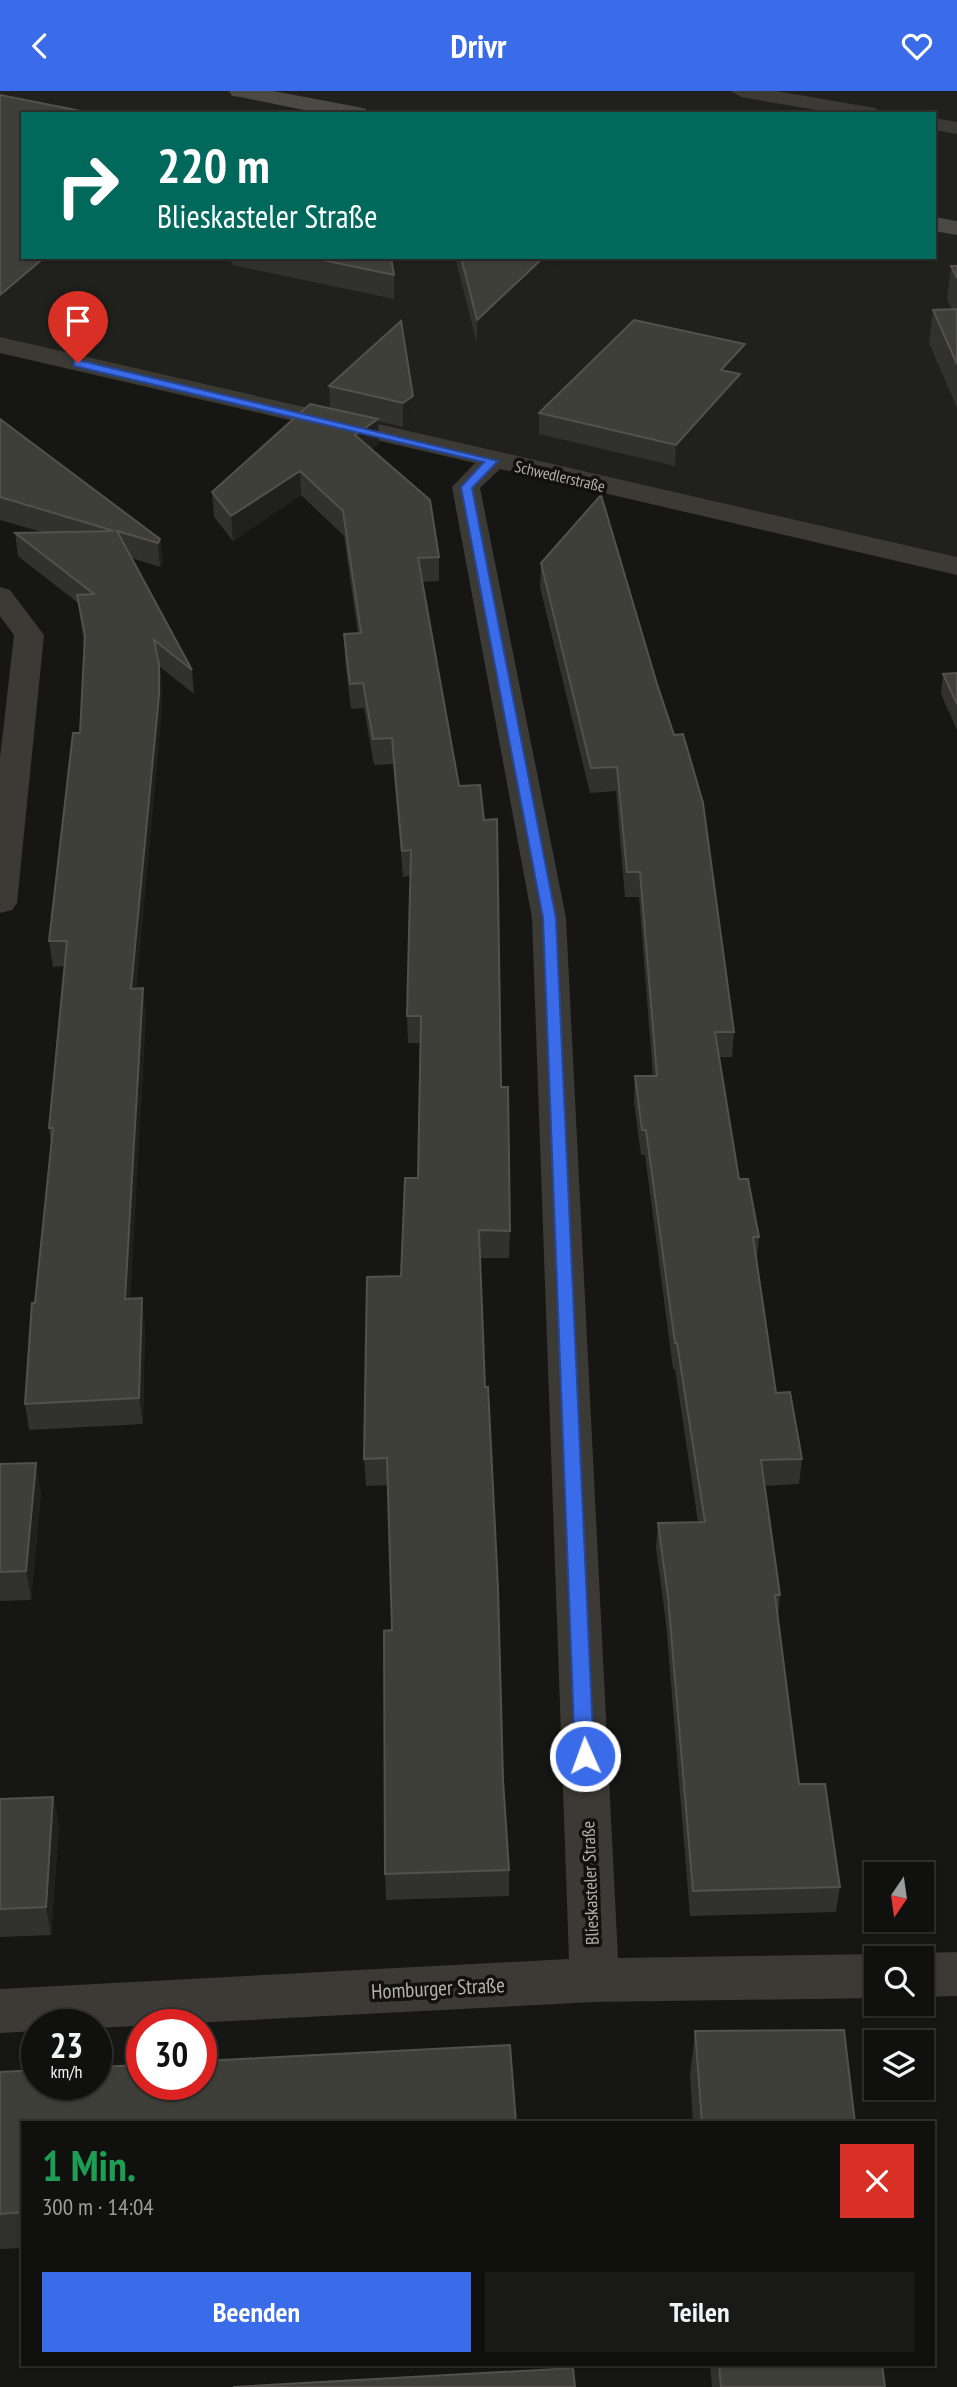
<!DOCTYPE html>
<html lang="de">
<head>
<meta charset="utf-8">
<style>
  :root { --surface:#10100f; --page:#191918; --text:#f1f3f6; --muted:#9c9d9e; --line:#30302f; --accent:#3a6be8 }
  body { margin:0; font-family:"PT Sans Narrow",sans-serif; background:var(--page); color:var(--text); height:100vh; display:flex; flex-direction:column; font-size:26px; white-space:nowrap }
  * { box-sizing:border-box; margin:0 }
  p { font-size:23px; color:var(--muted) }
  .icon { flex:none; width:38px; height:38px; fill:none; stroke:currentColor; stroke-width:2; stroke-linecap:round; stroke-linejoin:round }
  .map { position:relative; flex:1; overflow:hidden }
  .sheet { position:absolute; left:21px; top:2030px; width:914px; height:245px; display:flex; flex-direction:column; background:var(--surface); border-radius:0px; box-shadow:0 2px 5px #0004,0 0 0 2px var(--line) }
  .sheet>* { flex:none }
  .banner { position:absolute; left:21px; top:21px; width:915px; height:147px; border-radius:0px; box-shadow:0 2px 5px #0004,0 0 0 2px var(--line); background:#00695c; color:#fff; overflow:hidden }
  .needle { width:46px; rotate:193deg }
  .controls { position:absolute; left:864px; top:1771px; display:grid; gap:14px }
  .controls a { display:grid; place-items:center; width:70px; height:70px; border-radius:0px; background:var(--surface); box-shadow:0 2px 5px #0004,0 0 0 2px var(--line); font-size:35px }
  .speed { position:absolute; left:21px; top:1918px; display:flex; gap:14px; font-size:35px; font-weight:700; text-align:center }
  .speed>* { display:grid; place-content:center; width:91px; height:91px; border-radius:50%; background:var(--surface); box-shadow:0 2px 5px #0004,0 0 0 2px var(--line); line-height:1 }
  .speed small { font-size:18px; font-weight:400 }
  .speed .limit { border:10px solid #d22; background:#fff; color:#111 }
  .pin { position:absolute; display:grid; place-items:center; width:60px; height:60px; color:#fff; margin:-72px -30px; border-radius:50% 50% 50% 0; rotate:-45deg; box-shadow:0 0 7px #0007 }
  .pin .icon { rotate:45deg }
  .me { position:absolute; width:77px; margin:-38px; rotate:358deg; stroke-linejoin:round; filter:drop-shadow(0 0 5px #0008) }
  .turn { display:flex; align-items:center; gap:24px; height:147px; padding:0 21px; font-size:32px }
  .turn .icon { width:91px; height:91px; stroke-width:2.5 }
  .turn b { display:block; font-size:49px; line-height:60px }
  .round { display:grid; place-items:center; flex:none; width:74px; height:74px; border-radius:0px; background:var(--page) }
  .head { display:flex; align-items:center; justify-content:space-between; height:119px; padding:0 21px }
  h1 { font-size:42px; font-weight:600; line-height:52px; color:#1e9e55 }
  .primary-button { display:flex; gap:14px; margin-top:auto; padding:14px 21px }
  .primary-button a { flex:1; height:80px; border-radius:0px; background:var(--accent); color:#fff; font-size:28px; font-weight:600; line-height:80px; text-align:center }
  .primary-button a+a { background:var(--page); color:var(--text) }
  header { display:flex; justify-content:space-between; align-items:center; height:91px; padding:0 21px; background:var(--accent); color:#fff; font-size:32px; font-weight:600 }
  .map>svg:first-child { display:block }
</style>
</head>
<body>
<header><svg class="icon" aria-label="back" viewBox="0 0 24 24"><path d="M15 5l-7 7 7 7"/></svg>Drivr<svg class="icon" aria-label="heart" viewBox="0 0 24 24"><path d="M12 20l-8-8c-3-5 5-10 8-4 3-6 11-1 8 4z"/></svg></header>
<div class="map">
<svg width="957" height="2296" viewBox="0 0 957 2296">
  <rect width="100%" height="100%" fill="#161614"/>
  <!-- built -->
  <path fill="#20201d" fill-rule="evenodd" d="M0 0H957V466L0 262ZM23 23H934V166H23Z"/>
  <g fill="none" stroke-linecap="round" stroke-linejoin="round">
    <!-- lane -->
    <path fill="#3b3a35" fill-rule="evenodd" d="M731 0H776L875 17 885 23H839L741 6Z
      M934 27 957 31V43L934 39Z"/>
    <!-- street -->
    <path fill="#3b3a35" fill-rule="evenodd" d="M0 246 957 466V484L500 378 480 397 566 827 618 1867 877 1863 888 1867H877V1907L594 1911 96 1937V1934H37V1940L0 1942V1898L569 1868 532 827 452 396 475 372 0 262Z
      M0 496 10 499 44 544 17 812 12 819 0 822V667L14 544 0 525Z
      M957 1861V1905L922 1906V1867H908L922 1862Z"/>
    <!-- secondary -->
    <path fill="#4a4943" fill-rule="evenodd" d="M229 0H273L358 16 366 18 369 23H323L240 6 232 5Z
      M934 126 957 130V144L934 140Z"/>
  </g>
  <!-- wall -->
  <path fill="#31312d" d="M231 166H405L391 169 394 184V208L232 174Z
    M455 166H562V172L477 253Z
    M951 175H957V317L929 252 933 219 952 218 947 208Z
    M745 253 743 273 735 282 740 283 739 304 675 375 539 343V322Z
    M329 295 413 305 414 329 403 336 378 330 379 352 371 358 439 466V490L422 491 501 996 510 1140 509 1167H480L485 1296 503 1689 509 1779V1805L386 1809 385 1783 392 1539 388 1394 366 1395 364 1368 401 1185 418 1087 421 952H408L407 925 410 785 403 786 393 673 374 674 364 617 351 618 345 569 344 543H358L344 445 301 404 233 450 214 426 212 401 330 317Z
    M0 328 160 448 163 471 160 476 132 467 192 579 194 603 160 576 162 597 161 628 136 898 146 923 130 1207 145 1232 143 1333 29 1339 25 1313 51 1053 49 1037 64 875 53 876 49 850 80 642 84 553 78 512 18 465 15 442 42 441 0 429Z
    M541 472 734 941 732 966H719L739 1088 759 1146 757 1167 776 1302 802 1368 799 1393 765 1395 780 1504 778 1524 799 1693 840 1796 836 1821 690 1825 666 1532 656 1457 658 1432 698 1431 675 1278H673L645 1064H641L634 1011 635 985H653L639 806H625L616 700 590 702 540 496Z
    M957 582V639L941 603 943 583Z
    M0 1373 41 1401 31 1509 0 1510Z
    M53 1706 59 1734 51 1844 0 1846V1708Z
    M695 1940 855 2032H693L690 1985Z
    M0 1981 23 2032V2157L0 2158Z
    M710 2273H882L885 2296H712Z"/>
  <!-- shaded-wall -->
  <path fill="#20201e" d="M0 0H12L0 8Z
    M45 166H76L58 180 0 228V204Z
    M388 166H405L388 170Z
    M544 166H562V172L477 253V229Z
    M745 253 743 273 719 300 721 279Z
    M740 283 739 304 675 375 676 354Z
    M413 305 414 329 403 336V312Z
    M378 328 379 352 356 368 355 344Z
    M300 380 301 404 233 450 231 425Z
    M160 448 163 471 160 476 158 452Z
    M159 573 162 597 161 628 134 923 131 898Z
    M143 897 146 923 129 1233 125 1208Z
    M142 1207 145 1232 143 1333 139 1307Z
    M36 1372 41 1401 31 1509 26 1480Z
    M53 1706 59 1734 51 1844 46 1816Z"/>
  <!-- building -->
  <path fill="#3f3f3a" stroke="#52514b" stroke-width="2" d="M0 4 96 23H23V166H45L0 204Z
    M308 166H391L394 184Z
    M461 166H544L477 229Z
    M951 175H957V187Z
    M957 218V273L933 219Z
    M634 229 745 253 721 279 740 283 676 354 539 322Z
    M401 230 413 305 403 312 329 295Z
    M310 313 378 328 355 344 430 409 439 466 418 467 459 695 480 694 484 729 497 728 501 996H508L510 1140 479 1139 485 1296H488L498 1497 503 1689 509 1779 385 1783 384 1540 392 1539 387 1367 364 1368 367 1186 401 1185 405 1087H418L421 925H407L411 759 402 760 392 647 373 648 363 592 350 593 344 543 361 542 343 420 300 380 231 425 212 401Z
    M0 328 160 448 158 452 117 440 192 579 154 549 159 573V604L131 898 143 897 125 1208 142 1207 139 1307 25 1313 32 1212H35L53 1037H49L67 850H49L73 642H80L85 544 77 504 94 503 15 442 114 440 0 406Z
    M601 404 657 593 674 644 683 643 703 712 734 941H715L739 1088H748L759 1146H753L776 1302 790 1301 802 1368 761 1369 780 1504H775L799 1693H825L840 1796 693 1800 668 1506 658 1432 705 1431 677 1252H675L646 1039H642L635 985H657L640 781H627L617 676 591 677 541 472Z
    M957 582V613L943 583Z
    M36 1372 26 1480 0 1481V1373Z
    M53 1706 46 1816 0 1818V1708Z
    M844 1939 855 2032H702L695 1940Z
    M510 1954 516 2032H23V2121L0 2123V1981L37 1979V1993H96V1976L142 1974V1993H201V1970Z
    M719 2273H882L885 2296H721Z
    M573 2277 575 2296H233Z"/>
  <!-- route -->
  <path fill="#3a6be8" stroke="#264697" stroke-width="2" d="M78 269 498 370 472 397 556 827 594 1665 592 1671 585 1673 578 1671 575 1665 543 827 461 396 484 371 74 275V270Z"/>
  <g text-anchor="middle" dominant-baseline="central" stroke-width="7" stroke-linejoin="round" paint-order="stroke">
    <!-- far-street labels -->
    <g font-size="16" fill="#b5b2a7" stroke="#11110f">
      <text transform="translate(560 385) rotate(13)">Schwedlerstraße</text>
    </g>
    <!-- street labels -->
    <g font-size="18" fill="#b5b2a7" stroke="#11110f">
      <text transform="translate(590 1792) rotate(-92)">Blieskasteler Straße</text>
    </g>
    <!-- near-street labels -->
    <g font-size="21" fill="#b5b2a7" stroke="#11110f">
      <text transform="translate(438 1897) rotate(-3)">Homburger Straße</text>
    </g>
  </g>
</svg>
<div class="controls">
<a><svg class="needle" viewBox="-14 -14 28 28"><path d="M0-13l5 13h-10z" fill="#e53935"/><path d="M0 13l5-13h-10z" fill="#9c9d9e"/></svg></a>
<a><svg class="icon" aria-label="search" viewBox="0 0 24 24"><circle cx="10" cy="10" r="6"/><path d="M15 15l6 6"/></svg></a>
<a><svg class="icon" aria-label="layers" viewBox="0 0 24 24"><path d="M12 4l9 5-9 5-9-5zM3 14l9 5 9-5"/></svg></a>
</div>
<div class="speed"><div>23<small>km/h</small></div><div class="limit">30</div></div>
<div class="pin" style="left:78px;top:272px;background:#d93025"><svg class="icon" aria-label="arrive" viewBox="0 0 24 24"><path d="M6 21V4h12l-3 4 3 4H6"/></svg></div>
<svg class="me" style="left:585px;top:1665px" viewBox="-20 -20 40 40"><circle r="17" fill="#3a6be8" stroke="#fff" stroke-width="3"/><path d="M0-11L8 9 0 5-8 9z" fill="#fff"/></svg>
<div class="banner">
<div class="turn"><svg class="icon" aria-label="right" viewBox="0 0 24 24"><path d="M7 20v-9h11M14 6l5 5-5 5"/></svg><div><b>220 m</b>Blieskasteler Straße</div></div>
</div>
<section class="sheet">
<div class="head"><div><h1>1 Min.</h1><p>300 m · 14:04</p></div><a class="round" style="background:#d93025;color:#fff"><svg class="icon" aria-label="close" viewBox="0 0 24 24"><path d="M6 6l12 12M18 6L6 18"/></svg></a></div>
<div class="primary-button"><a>Beenden</a><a>Teilen</a></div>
</section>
</div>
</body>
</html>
